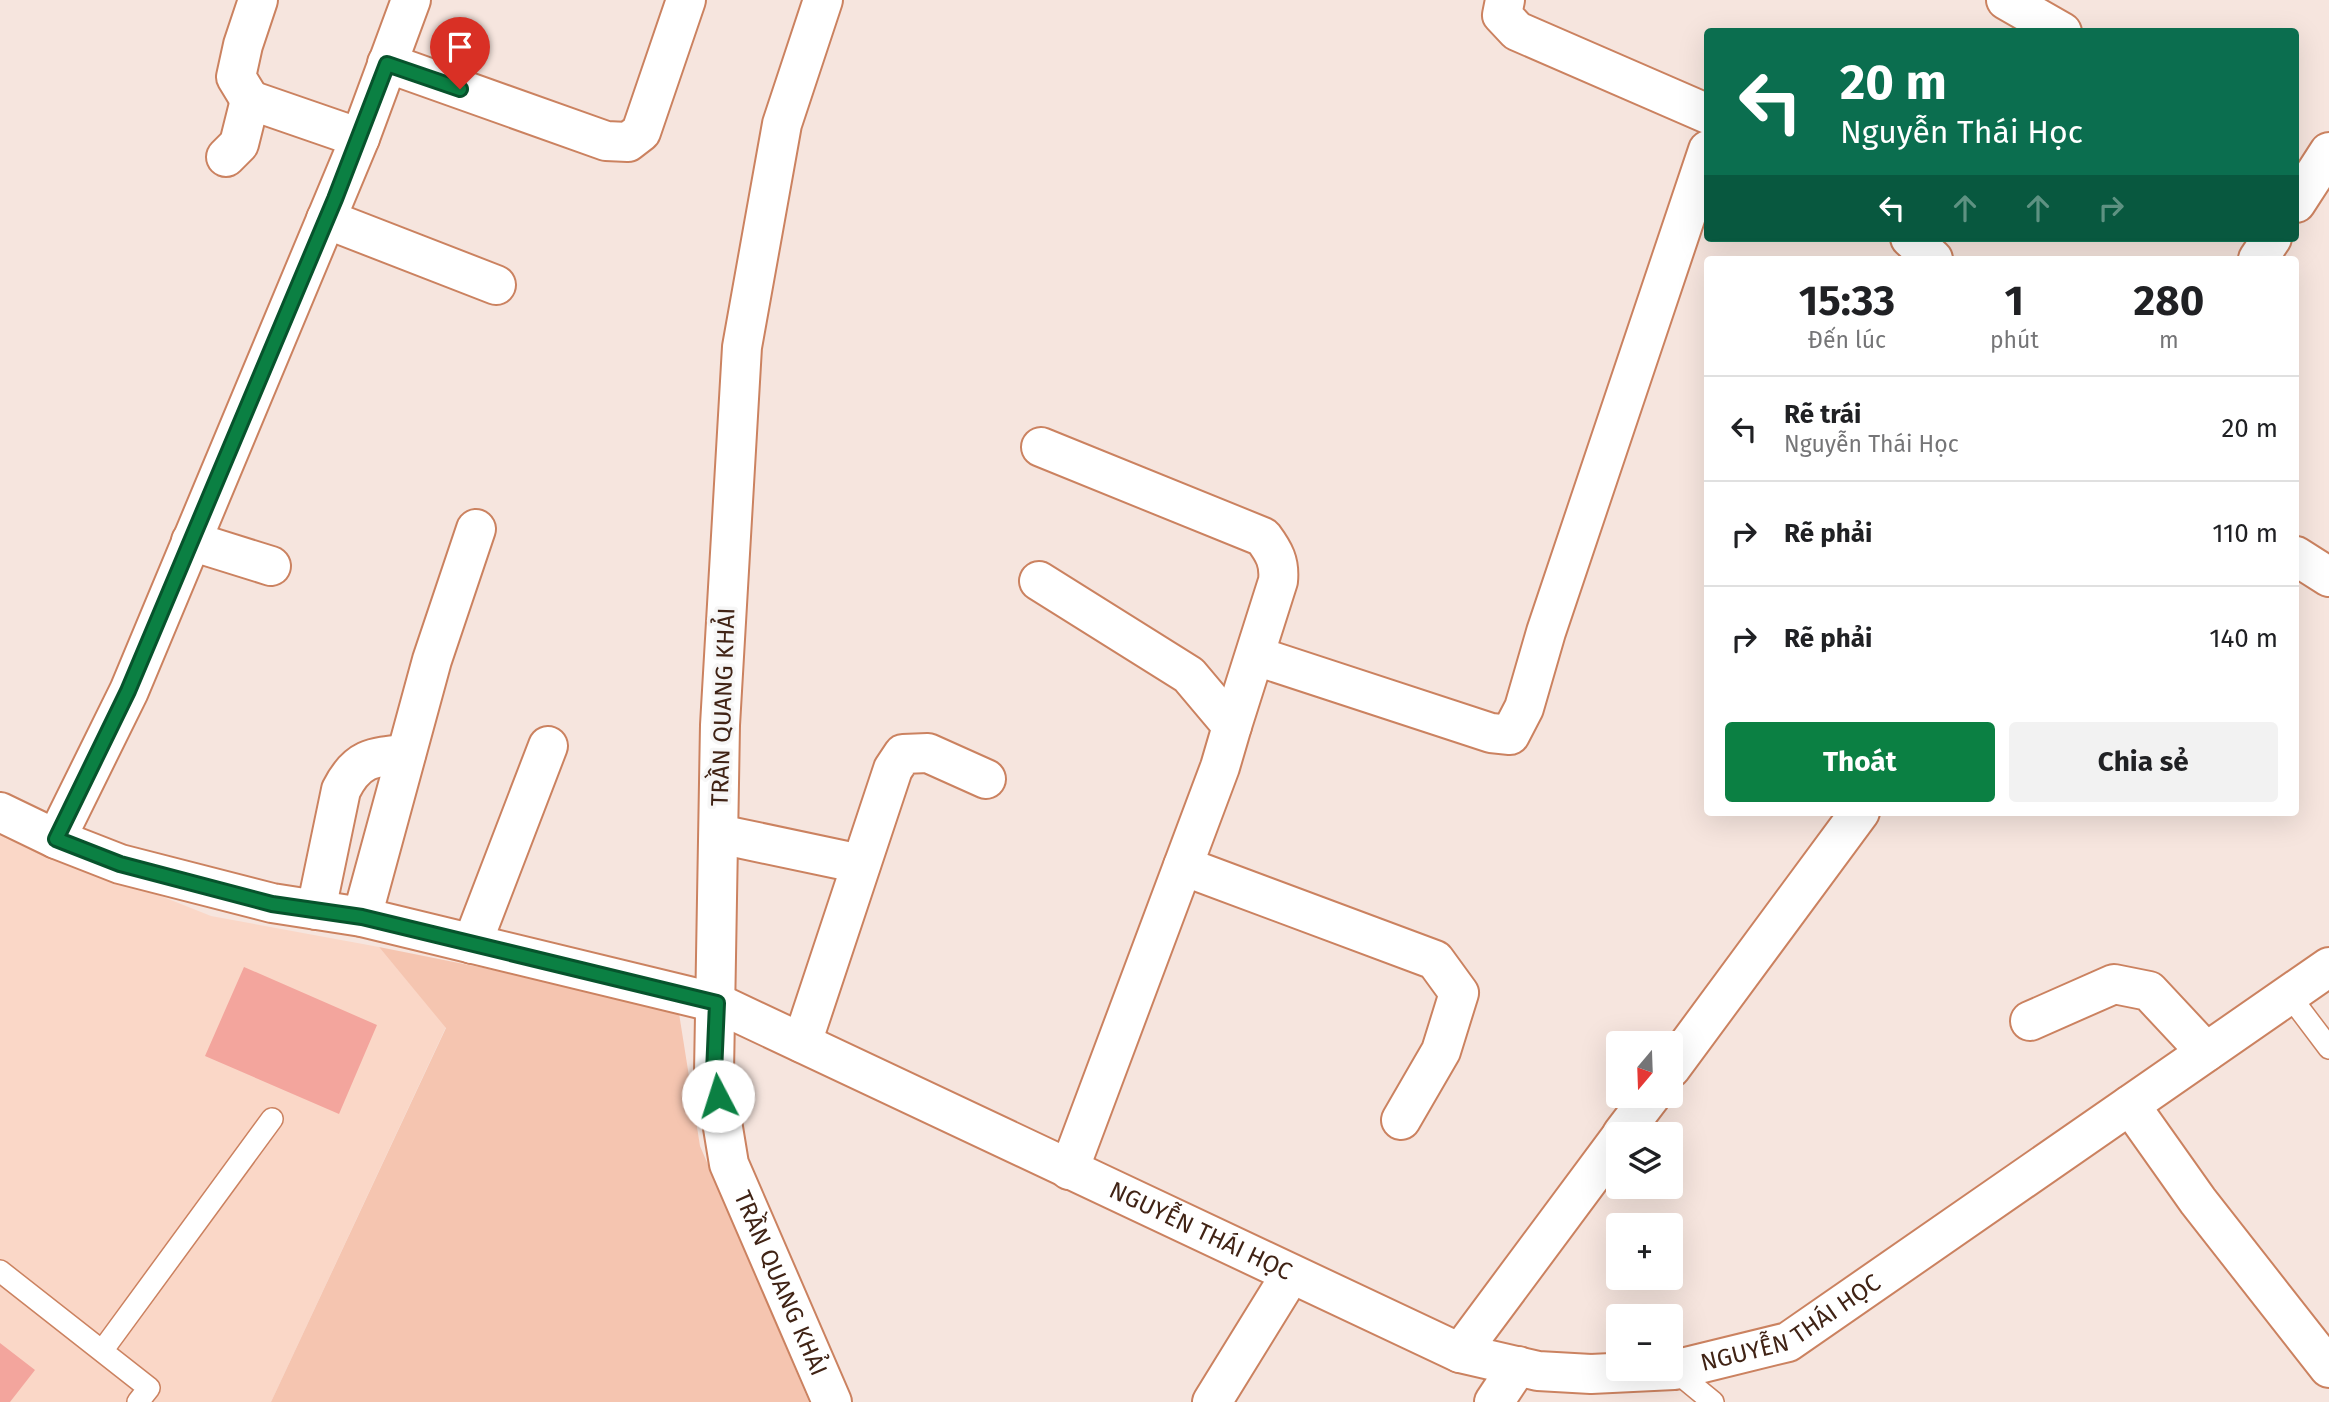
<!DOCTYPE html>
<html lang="vi">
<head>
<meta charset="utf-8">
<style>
  :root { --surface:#fff; --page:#f2f2f2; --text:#202124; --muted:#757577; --line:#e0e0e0; --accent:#0b8043 }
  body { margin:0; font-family:"Fira Sans",sans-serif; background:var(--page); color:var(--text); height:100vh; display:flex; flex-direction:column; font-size:26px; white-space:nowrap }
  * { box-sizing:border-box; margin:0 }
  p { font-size:23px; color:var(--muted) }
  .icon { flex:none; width:38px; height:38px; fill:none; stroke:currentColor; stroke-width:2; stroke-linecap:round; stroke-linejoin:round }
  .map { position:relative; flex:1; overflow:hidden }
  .side { position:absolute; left:1704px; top:256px; width:595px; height:560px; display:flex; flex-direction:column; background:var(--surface); border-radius:7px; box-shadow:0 7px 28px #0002 }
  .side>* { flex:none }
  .guide { position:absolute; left:1704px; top:28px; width:595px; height:214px; border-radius:7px; box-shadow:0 7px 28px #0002; background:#0b6e4f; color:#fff; overflow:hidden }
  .needle { width:46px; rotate:199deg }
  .buttons { position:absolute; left:1606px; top:1031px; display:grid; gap:14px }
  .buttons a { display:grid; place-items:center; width:77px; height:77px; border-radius:7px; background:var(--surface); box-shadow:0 7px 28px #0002; font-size:35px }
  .pin { position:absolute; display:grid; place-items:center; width:60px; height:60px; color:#fff; margin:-72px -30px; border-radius:50% 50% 50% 0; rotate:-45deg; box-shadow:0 0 7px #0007 }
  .pin .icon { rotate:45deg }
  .me { position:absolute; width:77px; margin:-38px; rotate:355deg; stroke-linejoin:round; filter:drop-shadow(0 0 5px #0008) }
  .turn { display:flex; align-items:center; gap:24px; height:147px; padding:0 21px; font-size:32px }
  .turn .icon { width:91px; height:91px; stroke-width:2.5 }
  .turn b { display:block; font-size:49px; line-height:60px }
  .lanes { display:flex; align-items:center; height:66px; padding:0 21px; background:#0003; justify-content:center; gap:35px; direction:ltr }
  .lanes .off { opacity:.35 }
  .eta { display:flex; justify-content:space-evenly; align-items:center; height:119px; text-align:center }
  .eta b { font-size:42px; font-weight:700; line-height:49px }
  .cta { display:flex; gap:14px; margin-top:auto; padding:14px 21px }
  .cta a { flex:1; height:80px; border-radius:7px; background:var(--accent); color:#fff; font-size:28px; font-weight:700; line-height:80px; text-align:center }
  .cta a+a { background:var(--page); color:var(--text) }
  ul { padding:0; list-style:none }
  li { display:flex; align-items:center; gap:21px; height:105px; padding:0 21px; border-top:2px solid var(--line) }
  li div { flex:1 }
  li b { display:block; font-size:26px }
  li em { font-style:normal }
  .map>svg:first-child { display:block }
</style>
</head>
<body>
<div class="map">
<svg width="2329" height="1402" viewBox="0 0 2329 1402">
  <rect width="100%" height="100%" fill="#f6e5de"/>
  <!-- built -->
  <path fill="#fad7c7" d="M0 832 211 916 379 947 446 1027 271 1402H0Z"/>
  <!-- green -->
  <path fill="#f5c5b0" d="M379 947 678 1007 700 1146 809 1402H271L446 1028Z"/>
  <!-- building -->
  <path fill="#f3a59d" d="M244 967 377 1025 339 1114 205 1056Z
    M0 1343 35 1370 10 1402H0Z"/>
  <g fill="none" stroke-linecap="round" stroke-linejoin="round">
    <!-- service casing -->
    <g stroke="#cb8260" stroke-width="24">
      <path id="service" d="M2289 995 2329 1048
        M0 1271 149 1388 138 1402
        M102 1351 272 1119
        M1674 1370 1713 1402"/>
    </g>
    <!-- minor casing -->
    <g stroke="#cb8260" stroke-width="42">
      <g id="minor">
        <path id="s1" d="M823 0 782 124 742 347 720 725 714 1073 729 1164 832 1402"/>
        <path d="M1505 0 1502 15 1517 31 1708 114"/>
        <path d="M2006 0 2062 32"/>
        <path d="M387 63 606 141 628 142 641 132 686 0"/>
        <path d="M250 100 236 77 243 45 258 0"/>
        <path d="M226 157 239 144 250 100 360 138"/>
        <path d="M2296 203 2329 152"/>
        <path d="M326 219 496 285"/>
        <path d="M1910 238 1933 259"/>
        <path d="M2258 259 2272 238"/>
        <path d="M1041 447 1263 537C1274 552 1280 562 1278 581L1232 726"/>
        <path d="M191 541 271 566"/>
        <path d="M2296 556 2329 577"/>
        <path d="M1039 581 1189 675 1232 726 1220 767 1069 1170"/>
        <path d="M1256 656 1491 733 1510 735 1524 708 1546 632 1708 150"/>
        <path d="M719 834 861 864"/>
        <path d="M56 839 129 691 360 138 411 0"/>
        <path d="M1183 866 1435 960 1459 993 1441 1051 1401 1120"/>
        <path d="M316 910 341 790C357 758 372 757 406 754"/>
        <path d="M362 917 432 660 476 529"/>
        <path d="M472 944 548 746"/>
        <path d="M2030 1021 2114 984 2149 991 2206 1052"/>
        <path d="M802 1043 893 769 903 754 928 753 986 779"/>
        <path d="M1671 1068 1860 812"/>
        <path d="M2130 1105 2198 1201 2329 1368"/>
        <path d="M1622 1134 1651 1096"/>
        <path d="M1460 1353 1619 1139"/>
        <path d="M1212 1402 1291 1274"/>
        <path d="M1494 1402 1518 1366"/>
      </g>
    </g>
    <!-- tertiary casing -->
    <g stroke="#cb8260" stroke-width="42">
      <g id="tertiary">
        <path id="s2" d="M0 812 56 839 120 864 272 903 362 917 717 1003 1460 1353 1538 1371 1591 1374 1674 1370 1788 1342 2329 967"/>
      </g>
    </g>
    <!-- service -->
    <use href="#service" stroke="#fff" stroke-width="21"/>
    <!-- minor -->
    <use href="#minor" stroke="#fff" stroke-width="38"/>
    <!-- tertiary -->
    <use href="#tertiary" stroke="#fff" stroke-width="38"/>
  </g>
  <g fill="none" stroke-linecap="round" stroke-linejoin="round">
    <!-- route casing -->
    <g stroke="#07532c" stroke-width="18">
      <path id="route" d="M460 89 387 64 335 199 128 691 56 839 120 864 272 904 362 917 717 1003 714 1073 718 1096"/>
    </g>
    <!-- route -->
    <use href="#route" stroke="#0b8043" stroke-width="12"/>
  </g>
  <g text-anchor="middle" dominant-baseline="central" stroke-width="7" stroke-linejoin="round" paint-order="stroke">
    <!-- street labels -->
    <g font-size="24" fill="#402315" stroke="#f6f6f6">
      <text transform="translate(723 707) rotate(-88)">TRẦN QUANG KHẢI</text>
      <text stroke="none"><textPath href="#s2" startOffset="1279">NGUYỄN THÁI HỌC</textPath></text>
      <text stroke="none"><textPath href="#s1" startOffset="1306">TRẦN QUANG KHẢI</textPath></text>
      <text stroke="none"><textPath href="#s2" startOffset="1909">NGUYỄN THÁI HỌC</textPath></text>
    </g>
  </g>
</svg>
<div class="buttons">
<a><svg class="needle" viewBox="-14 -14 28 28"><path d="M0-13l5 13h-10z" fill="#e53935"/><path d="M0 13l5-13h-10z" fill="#757577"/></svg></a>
<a><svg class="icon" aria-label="layers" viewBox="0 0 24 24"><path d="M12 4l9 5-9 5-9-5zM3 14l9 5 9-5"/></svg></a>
<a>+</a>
<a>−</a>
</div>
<div class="pin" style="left:460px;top:89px;background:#d93025"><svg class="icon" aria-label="arrive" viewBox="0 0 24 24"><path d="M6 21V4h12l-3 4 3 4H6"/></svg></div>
<svg class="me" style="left:718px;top:1096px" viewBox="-20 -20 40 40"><circle r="19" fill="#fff"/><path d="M0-13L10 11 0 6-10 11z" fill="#0b8043"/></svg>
<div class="guide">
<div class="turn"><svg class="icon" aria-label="left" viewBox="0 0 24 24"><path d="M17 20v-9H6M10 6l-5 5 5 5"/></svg><div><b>20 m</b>Nguyễn Thái Học</div></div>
<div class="lanes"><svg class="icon" aria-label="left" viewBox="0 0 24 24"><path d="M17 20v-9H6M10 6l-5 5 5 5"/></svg><svg class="icon off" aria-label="ahead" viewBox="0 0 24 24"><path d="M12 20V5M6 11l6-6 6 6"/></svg><svg class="icon off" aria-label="ahead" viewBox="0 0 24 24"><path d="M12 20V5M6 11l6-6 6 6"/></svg><svg class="icon off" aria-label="right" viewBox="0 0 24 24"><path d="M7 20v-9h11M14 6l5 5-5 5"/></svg></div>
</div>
<section class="side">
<div class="eta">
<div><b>15:33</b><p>Đến lúc</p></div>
<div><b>1</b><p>phút</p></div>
<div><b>280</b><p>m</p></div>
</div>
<ul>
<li><svg class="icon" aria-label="left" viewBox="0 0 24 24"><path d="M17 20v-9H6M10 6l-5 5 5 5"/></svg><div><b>Rẽ trái</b><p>Nguyễn Thái Học</p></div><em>20 m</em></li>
<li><svg class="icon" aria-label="right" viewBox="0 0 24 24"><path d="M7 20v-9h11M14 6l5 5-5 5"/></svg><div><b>Rẽ phải</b></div><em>110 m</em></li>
<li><svg class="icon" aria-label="right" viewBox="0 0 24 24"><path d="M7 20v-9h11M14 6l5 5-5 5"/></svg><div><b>Rẽ phải</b></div><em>140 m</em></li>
</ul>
<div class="cta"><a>Thoát</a><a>Chia sẻ</a></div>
</section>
</div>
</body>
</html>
